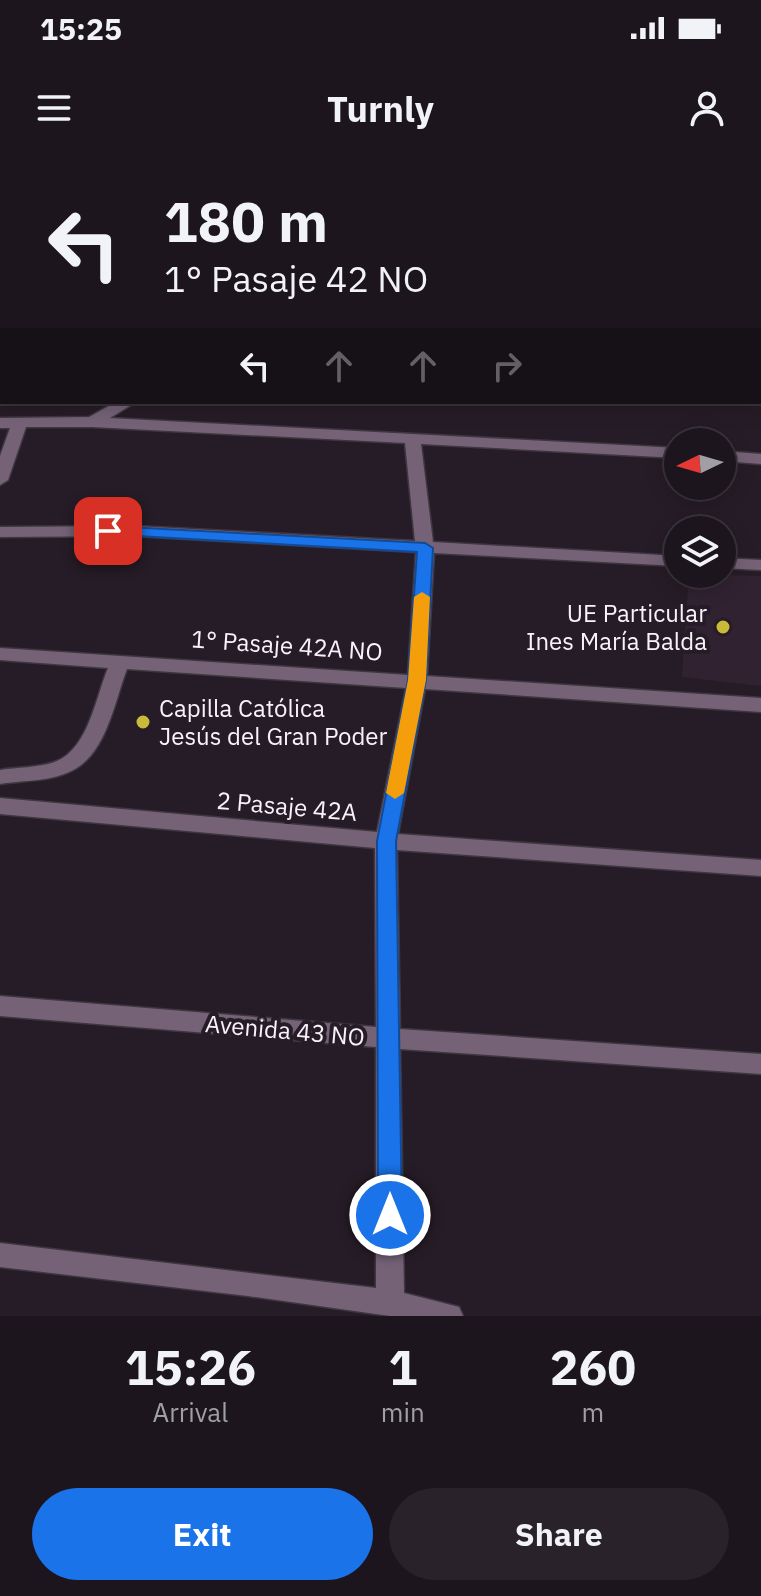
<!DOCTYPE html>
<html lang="en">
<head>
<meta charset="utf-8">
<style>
  :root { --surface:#1c151d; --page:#29222a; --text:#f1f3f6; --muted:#a09fa4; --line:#3a343b; --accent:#1a73e8 }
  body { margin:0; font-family:"IBM Plex Sans",sans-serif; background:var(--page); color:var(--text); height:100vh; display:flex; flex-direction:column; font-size:30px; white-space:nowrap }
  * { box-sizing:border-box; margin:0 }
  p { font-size:26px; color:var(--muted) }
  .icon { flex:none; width:44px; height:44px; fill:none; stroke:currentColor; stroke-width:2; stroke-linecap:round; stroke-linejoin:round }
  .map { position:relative; height:1156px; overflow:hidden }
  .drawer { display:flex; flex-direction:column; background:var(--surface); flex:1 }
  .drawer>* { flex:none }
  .banner { position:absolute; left:0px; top:0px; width:762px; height:244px; box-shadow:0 4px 20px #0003,0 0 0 2px var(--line); background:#1c151d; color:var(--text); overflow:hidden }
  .needle { width:52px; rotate:265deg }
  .buttons { position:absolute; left:664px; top:268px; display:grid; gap:16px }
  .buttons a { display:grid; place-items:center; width:72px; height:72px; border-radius:50%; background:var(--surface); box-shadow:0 4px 20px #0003,0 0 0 2px var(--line); font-size:40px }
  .pin { position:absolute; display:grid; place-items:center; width:68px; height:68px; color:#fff; margin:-34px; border-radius:16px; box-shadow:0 4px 12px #0006 }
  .me { position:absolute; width:88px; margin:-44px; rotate:0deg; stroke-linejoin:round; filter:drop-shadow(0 0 6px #0008) }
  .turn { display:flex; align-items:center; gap:28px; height:168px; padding:0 32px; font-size:36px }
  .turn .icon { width:104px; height:104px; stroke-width:2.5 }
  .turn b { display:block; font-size:56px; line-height:68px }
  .lanes { display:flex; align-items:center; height:76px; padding:0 32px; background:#0003; justify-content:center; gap:40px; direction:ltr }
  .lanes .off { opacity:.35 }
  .eta { display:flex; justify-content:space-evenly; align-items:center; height:136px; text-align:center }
  .eta b { font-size:48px; font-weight:700; line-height:56px }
  .primary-button { display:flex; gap:16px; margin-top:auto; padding:16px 32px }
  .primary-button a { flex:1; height:92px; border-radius:48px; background:var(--accent); color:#fff; font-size:32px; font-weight:700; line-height:92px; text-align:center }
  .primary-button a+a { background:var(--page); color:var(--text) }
  .status { display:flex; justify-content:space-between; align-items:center; height:56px; padding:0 40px; background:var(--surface); direction:ltr }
  .status svg { height:22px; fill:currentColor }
  header { display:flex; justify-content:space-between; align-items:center; height:104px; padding:0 32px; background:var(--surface); font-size:36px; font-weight:700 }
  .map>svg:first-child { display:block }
</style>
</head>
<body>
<div class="status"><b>15:25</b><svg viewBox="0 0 49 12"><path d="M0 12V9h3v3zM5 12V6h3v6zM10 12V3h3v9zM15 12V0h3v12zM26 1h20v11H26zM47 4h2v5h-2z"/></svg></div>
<header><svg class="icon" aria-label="menu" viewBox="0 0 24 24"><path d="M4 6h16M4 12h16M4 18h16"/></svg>Turnly<svg class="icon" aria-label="person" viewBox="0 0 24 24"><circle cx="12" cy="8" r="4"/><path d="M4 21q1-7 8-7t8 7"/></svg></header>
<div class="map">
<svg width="761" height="1156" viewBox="0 0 761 1156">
  <rect width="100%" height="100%" fill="#261c27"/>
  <!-- built -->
  <path fill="#312232" d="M689 414 761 416V526L682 517Z"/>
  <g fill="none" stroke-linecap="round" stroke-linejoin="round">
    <!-- minor casing -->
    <g stroke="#3f3640" stroke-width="3">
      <path id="minor" d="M698 0H713L714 2H699Z
        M760 25H761V34H760Z
        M760 62H761V70H760Z
        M0 74H2L0 83Z
        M760 125H761V133H760Z
        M760 207H761V217H760Z
        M760 227H761V237H760Z
        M116 242H136L110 258 678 288V298L421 284 433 382 678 396V406L434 393 427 516 761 538V552L425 529 398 674 761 700V716L397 690 400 869 761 894V914L400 889 404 1133 459 1147 463 1156H390L248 1136 0 1107V1083L376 1128V887L0 856V836L376 867 375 688 0 654V638L377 672 406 528 127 509C115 540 107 591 75 609 53 622 24 620 0 624V610C18 607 40 608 57 601 89 587 96 536 108 508L0 500V488L408 515 416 392 135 376 0 377V367L135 366 415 381 405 283 92 267H26L8 320 0 325V296L10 268H0V258L89 257Z
        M722 291 761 294V304L722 301Z
        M722 398 761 400V410L722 408Z"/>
    </g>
    <!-- tertiary casing -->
    <g stroke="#3f3640" stroke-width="3">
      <path id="tertiary" d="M0 19H2V27H0Z"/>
    </g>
    <!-- minor -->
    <use href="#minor" fill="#756277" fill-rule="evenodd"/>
    <!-- tertiary -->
    <use href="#tertiary" fill="#756277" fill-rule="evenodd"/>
  </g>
  <!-- route -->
  <path fill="#1a73e8" stroke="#114b97" stroke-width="2" d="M108 366 425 383 433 388 426 520 396 681 402 1055 398 1062 390 1065 381 1062 378 1055 377 681 408 520 417 392 102 374V368Z"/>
  <!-- slow -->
  <path fill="#f59e0b" d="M422 432 430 437 426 520 404 633 395 639 386 633 408 520 414 437Z"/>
  <!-- markers -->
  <g fill="#caba3a" stroke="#261c27" stroke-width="3">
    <circle cx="723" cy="467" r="8"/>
    <circle cx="143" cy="562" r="8"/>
  </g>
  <g text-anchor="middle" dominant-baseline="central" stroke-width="8" stroke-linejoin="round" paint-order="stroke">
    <!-- poi labels -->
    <g font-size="24" fill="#faf2fa" stroke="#261c27" text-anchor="end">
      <text x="707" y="453">UE Particular<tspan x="707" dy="28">Ines María Balda</tspan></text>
      <text x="159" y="548" text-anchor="start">Capilla Católica<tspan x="159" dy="28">Jesús del Gran Poder</tspan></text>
    </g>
    <!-- street labels -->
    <g font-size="24" fill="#faf2fa" stroke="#261c27">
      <text transform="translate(287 485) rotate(4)">1° Pasaje 42A NO</text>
      <text transform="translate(287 646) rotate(5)">2 Pasaje 42A</text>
      <text transform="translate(285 870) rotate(5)">Avenida 43 NO</text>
    </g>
  </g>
</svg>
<div class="buttons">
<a><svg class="needle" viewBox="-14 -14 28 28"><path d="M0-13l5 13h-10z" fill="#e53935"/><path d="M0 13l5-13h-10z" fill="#a09fa4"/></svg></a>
<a><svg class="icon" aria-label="layers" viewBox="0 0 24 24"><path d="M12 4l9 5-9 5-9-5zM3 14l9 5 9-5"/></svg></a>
</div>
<div class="pin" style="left:108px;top:371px;background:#d93025"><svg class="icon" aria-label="arrive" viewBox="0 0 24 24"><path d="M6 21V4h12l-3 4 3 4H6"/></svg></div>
<svg class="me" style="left:390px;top:1055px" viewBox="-20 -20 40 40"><circle r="17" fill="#1a73e8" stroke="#fff" stroke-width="3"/><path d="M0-11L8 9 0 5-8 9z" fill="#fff"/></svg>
<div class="banner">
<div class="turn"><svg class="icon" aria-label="left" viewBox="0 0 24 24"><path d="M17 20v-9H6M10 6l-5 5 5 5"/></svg><div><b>180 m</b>1° Pasaje 42 NO</div></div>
<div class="lanes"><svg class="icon" aria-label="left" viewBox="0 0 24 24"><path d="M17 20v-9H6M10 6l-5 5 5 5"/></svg><svg class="icon off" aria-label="ahead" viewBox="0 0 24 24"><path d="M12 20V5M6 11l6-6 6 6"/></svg><svg class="icon off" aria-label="ahead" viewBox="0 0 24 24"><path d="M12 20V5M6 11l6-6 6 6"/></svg><svg class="icon off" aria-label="right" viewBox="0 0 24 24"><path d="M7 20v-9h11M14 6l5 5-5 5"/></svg></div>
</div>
</div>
<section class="drawer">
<div class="eta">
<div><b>15:26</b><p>Arrival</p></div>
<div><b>1</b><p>min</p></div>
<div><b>260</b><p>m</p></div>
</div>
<div class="primary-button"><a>Exit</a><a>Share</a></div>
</section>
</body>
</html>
